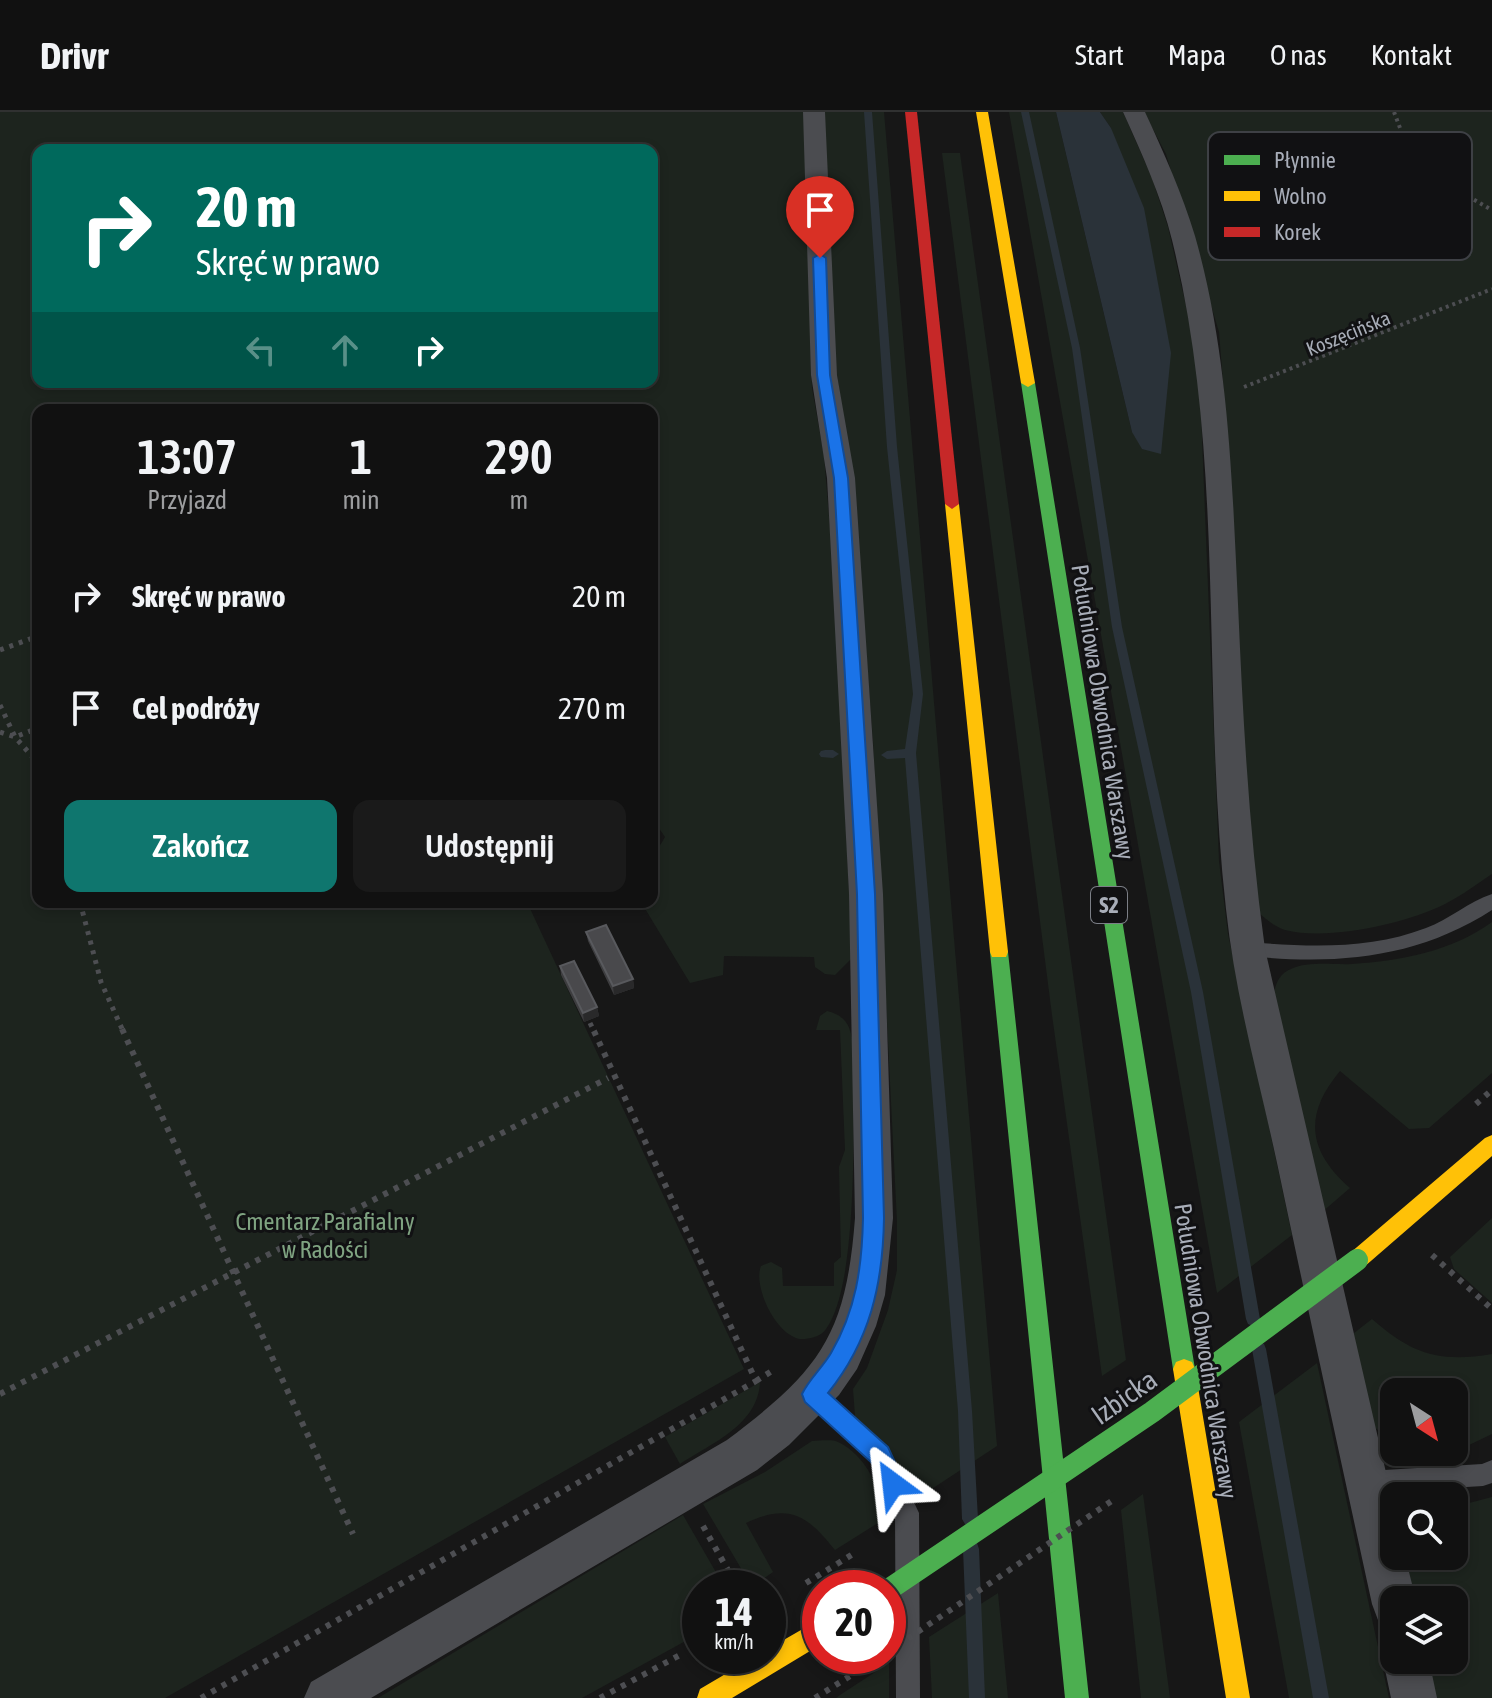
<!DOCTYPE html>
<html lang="pl">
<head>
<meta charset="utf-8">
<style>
  :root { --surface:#111; --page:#1a1a1a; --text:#f1f3f6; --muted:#9c9d9f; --line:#303131; --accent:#0f766e }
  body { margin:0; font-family:"Asap Condensed",sans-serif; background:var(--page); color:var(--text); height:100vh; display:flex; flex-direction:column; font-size:30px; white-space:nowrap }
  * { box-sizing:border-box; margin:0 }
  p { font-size:26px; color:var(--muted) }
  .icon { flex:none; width:44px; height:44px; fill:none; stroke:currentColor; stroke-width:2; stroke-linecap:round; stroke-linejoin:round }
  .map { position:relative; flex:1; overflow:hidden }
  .panel { position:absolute; left:32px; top:292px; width:626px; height:504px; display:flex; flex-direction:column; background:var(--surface); border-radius:16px; box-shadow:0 4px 12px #0003,0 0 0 2px var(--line) }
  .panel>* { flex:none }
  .banner { position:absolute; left:32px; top:32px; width:626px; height:244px; border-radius:16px; box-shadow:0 4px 12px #0003,0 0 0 2px var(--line); background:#00695c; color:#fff; overflow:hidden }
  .needle { width:52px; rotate:144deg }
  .tools { position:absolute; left:1380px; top:1266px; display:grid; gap:16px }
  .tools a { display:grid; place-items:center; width:88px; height:88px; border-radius:16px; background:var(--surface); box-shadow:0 4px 12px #0003,0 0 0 2px var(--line); font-size:40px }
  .speed { position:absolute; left:682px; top:1458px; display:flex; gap:16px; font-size:40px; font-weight:700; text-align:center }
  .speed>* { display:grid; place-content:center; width:104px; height:104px; border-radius:50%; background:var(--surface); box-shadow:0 4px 12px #0003,0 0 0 2px var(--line); line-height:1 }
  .speed small { font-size:20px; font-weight:400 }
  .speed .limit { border:12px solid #d22; background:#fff; color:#111 }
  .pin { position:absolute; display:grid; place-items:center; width:68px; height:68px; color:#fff; margin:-82px -34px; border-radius:50% 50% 50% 0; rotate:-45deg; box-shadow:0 0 8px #0007 }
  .pin .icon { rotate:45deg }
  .me { position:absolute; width:88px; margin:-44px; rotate:330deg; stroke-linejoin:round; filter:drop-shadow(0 0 6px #0008) }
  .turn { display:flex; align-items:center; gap:28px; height:168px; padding:0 32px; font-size:36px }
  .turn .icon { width:104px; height:104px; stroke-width:2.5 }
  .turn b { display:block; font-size:56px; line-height:68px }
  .lanes { display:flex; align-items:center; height:76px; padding:0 32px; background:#0003; justify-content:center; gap:40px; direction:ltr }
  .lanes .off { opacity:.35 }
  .eta { display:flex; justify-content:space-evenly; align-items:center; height:136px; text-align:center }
  .eta b { font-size:48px; font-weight:600; line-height:56px }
  .button { display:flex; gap:16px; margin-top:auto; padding:16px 32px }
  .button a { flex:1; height:92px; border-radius:16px; background:var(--accent); color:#fff; font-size:32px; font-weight:600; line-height:92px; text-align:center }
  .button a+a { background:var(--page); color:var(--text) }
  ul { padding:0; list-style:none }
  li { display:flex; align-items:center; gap:24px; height:112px; padding:0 32px }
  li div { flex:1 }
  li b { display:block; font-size:30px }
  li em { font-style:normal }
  header { display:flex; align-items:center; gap:48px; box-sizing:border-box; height:112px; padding:0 40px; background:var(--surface); border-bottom:2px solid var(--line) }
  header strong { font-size:38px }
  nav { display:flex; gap:44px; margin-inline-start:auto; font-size:28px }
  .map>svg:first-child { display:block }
</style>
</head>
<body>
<header>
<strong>Drivr</strong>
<nav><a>Start</a><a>Mapa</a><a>O nas</a><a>Kontakt</a></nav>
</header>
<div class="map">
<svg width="1492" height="1586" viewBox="0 0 1492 1586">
  <rect width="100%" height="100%" fill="#171717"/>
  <!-- green -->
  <path fill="#1d241e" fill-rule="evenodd" d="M0 0H804L812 276 824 344 835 477 852 846 835 863 825 862 815 855 814 845 724 844 723 863 690 871 641 790H652V747L665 725 652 706V298H38V790H527L744 1257 165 1586H0ZM38 38H652V270H38Z
    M824 0H884L997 1334 912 1390 892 1342 855 1304 853 1277 867 1256 888 1198 897 1158V1110L873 629 853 370 835 249Z
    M1009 0H1056L1132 320 1111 16 1100 0H1123L1152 66 1168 115 1199 251 1219 749 1228 822 1292 1123 1217 1181Z
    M1144 0H1492V762C1477 772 1461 784 1445 792 1405 812 1328 829 1285 818 1275 815 1267 808 1259 801L1249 755 1231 369 1219 220 1166 42Z
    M942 41H960L1126 1248 1102 1264 1052 903Z
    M1492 810V961L1429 1016 1409 1017 1340 959C1303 1003 1308 1039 1350 1076L1321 1101 1273 887C1275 874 1278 862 1291 857 1308 849 1334 853 1352 852 1401 849 1452 839 1492 810Z
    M827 899C847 904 851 915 853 934 853 996 860 1171 826 1217 821 1224 813 1226 805 1227 779 1230 752 1175 761 1154L771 1150 782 1156 783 1174H834V1151L841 1145 839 1055 845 1038 840 918H816L820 904Z
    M1492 1106V1191L1454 1157 1450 1145Z
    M1372 1207C1412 1242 1439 1251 1492 1242V1322L1467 1334 1454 1336V1280H1394V1332L1372 1313 1349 1225Z
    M1317 1251 1389 1586H1289L1239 1310Z
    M760 1270C758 1313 712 1331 680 1352L665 1325Z
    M812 1329C820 1329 831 1327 838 1330 867 1344 880 1377 886 1406L835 1438C807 1403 789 1391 746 1411L773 1460 752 1475 703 1392 765 1360Z
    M1143 1382 1170 1586H1141L1121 1398Z
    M1492 1385V1586H1432L1423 1548H1454V1488H1410L1401 1444H1454V1395Z
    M683 1403 725 1476H700V1521L582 1586H378Z
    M998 1481 1008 1586H932L929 1525Z
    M889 1551V1586H836L840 1583Z"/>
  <!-- water -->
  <path fill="#2a3239" d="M1056 0H1100L1111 16 1144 96 1171 241 1161 342 1142 337 1132 320Z"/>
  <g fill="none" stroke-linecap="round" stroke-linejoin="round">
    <!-- stream -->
    <path fill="#2a3239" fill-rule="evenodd" d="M864 0H872L897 335 923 582 916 641 972 1299 978 1407 975 1412 970 1415 965 1412 962 1407 958 1299 905 646 887 647 881 643 887 639 905 637 913 582 887 335Z
      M1021 0H1029L1080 236 1122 515 1203 880 1260 1207 1258 1212 1253 1214 1248 1212 1246 1207 1191 880 1112 515 1072 236Z
      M825 638H833L839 642 833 646 821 645 819 642 821 639Z
      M1259 1230 1264 1232 1266 1237 1329 1586H1313L1252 1237 1254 1232Z
      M971 1429 977 1431 979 1437 985 1586H969L963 1437 965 1431Z"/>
    <!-- path-far2 -->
    <path stroke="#4d4e52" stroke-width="4" stroke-dasharray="3 4" stroke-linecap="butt" d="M1394 0 1414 53 1492 98
      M1244 275 1492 177"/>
    <!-- path-far1 -->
    <path stroke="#4d4e52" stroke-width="5" stroke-dasharray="4 6" stroke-linecap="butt" d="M0 538 38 524
      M0 593 15 625 38 651
      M0 620 15 625 38 616
      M80 790 101 870 123 919
      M590 911 594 919"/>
    <!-- path -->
    <path stroke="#4d4e52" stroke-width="6" stroke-dasharray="5 7" stroke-linecap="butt" d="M122 917 353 1422
      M1476 992 1492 978
      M1432 1143 1492 1197
      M756 1269 775 1257
      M0 1282 608 966
      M703 1414 738 1476
      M806 1471 837 1452
      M201 1586 756 1269 593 917
      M600 1586 680 1543
      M815 1586 874 1549"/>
    <!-- lane -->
    <path fill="#4b4c50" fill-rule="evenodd" d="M1492 782V798C1416 847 1335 853 1248 844L1242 842 1239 837 1242 832 1248 830C1308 835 1369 838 1426 816 1449 808 1469 789 1492 782Z
      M813 1271 821 1274 888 1335 919 1401 920 1586H896L895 1402 872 1351 805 1290 802 1282 805 1274Z
      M1492 1348V1371L1483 1374 1368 1381 1360 1378 1357 1370 1360 1362 1368 1359 1482 1352Z"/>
    <!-- street -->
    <path fill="#4b4c50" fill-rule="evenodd" d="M803 0H825L837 263 855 366 883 782 893 1106 885 1183 876 1214 857 1257 839 1283 789 1333 757 1358 371 1586H304L311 1570 727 1328C820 1258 846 1224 855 1106L849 782 827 366 811 263Z
      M1123 0H1145C1164 41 1182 81 1195 124 1229 243 1232 369 1238 492 1243 607 1249 722 1265 837L1394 1395V1444H1405L1416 1488H1394V1514L1378 1508 1372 1492C1340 1345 1308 1198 1277 1051 1259 967 1235 883 1226 797 1201 575 1226 346 1172 128 1161 84 1142 42 1123 0Z
      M1394 1530V1548H1429L1437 1586H1391L1383 1548 1390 1532Z"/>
    <!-- fast -->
    <path fill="#4caf50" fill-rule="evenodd" d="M1028 267 1035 271 1195 1257 1192 1264 1184 1267 1176 1264 1173 1257 1021 271Z
      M999 833 1006 835 1008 840 1089 1586H1065L990 840 992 835Z"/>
    <!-- slow -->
    <path fill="#ffc107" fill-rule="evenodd" d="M976 0H988L1035 271 1028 275 1021 271Z
      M952 387 959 392 1008 840 1006 845H992L990 840 945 392Z
      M1492 1023V1044L1364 1155 1357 1158 1350 1155 1347 1148 1350 1141 1485 1026Z
      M1184 1247 1192 1250 1195 1257 1250 1586H1226L1173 1257 1176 1250Z
      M820 1507V1533L732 1586H697L700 1577 756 1544H768V1537Z"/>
    <!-- jam -->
    <path fill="#c62828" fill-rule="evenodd" d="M905 0H917L959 392 952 397 945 392Z"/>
    <!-- path-bridge -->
    <path stroke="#4d4e52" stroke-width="6" stroke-dasharray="5 7" stroke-linecap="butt" d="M837 1452 856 1440
      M888 1540 1116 1386"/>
    <!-- fast-bridge -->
    <path stroke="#4caf50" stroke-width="22" d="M888 1478 1152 1300 1357 1148"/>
  </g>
  <!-- wall -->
  <path fill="#3d3d3f" d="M586 820 633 867 634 876 614 883 588 829Z
    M560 854 597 895 599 904 584 910 561 863Z"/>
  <!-- shaded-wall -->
  <path fill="#29292a" d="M633 867 634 876 614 883 613 874Z
    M597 895 599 904 584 910 583 901Z"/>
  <!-- building -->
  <path fill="#49494c" stroke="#58595d" stroke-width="2" d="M606 813 633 867 613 874 586 820Z
    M574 849 597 895 583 901 560 854Z"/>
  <!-- route -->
  <path fill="#1a73e8" stroke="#114b97" stroke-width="2" d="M820 142 826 146 830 263 848 366 875 782 884 1106C883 1172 870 1229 828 1281L888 1335 905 1372 902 1380 893 1384 885 1380 872 1351 805 1290 802 1282C809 1267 823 1255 831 1241 856 1198 862 1155 863 1106L857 782 834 366 817 263 813 146Z"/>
  <g text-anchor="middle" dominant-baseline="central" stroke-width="6" stroke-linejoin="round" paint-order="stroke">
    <!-- far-street labels -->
    <g font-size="20" fill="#a8adb8" stroke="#111113">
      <text transform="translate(1348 221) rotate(-22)">Koszęcińska</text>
    </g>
    <!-- shield labels -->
    <rect fill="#111113" stroke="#7b7e86" stroke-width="2" x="1091" y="775" width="36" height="36" rx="6"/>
    <g font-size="22" font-weight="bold" fill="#a8adb8">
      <text x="1109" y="793">S2</text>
    </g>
    <!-- street labels -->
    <g font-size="24" fill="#a8adb8" stroke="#111113">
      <text transform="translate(1103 600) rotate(81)">Południowa Obwodnica Warszawy</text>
      <text transform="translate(1206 1239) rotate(81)">Południowa Obwodnica Warszawy</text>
    </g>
    <!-- park labels -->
    <g font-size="24" fill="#7fa381" stroke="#111113">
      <text x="325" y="1109">Cmentarz Parafialny<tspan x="325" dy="28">w Radości</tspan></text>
    </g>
    <!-- near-street labels -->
    <g font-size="28" fill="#a8adb8" stroke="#111113">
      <text transform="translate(1124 1285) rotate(-35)">Izbicka</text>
    </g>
  </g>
  <!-- legend -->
  <rect x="1208" y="20" width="264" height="128" rx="12" fill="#111113" stroke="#3e4045" stroke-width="2"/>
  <rect x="1224" y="43" width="36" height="10" fill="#4caf50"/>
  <rect x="1224" y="79" width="36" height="10" fill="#ffc107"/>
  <rect x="1224" y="115" width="36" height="10" fill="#c62828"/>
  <g font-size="22" fill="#a8adb8">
    <text x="1274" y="56">Płynnie</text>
    <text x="1274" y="92">Wolno</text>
    <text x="1274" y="128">Korek</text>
  </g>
</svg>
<div class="tools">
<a><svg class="needle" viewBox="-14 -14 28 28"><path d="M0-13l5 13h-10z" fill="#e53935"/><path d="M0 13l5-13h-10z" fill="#9c9d9f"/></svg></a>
<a><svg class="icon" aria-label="search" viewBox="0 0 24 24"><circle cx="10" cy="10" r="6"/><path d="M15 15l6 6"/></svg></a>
<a><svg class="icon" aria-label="layers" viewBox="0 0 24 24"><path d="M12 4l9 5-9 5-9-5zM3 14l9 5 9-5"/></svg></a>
</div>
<div class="speed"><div>14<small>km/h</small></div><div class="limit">20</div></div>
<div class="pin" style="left:820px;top:146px;background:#d93025"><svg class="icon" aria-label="arrive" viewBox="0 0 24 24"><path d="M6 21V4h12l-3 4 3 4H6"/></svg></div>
<svg class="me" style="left:893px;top:1372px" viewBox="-20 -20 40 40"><path d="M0-17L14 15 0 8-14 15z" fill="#1a73e8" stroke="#fff" stroke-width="4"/></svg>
<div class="banner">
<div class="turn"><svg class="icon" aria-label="right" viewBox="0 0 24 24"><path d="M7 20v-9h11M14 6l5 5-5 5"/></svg><div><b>20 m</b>Skręć w prawo</div></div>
<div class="lanes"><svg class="icon off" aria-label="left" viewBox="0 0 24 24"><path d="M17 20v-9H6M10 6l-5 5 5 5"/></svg><svg class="icon off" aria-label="ahead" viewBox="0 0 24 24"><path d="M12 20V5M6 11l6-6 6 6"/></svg><svg class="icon" aria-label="right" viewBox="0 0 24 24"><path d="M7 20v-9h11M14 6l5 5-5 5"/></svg></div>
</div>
<section class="panel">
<div class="eta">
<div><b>13:07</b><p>Przyjazd</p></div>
<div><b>1</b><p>min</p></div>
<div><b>290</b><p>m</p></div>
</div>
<ul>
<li><svg class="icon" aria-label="right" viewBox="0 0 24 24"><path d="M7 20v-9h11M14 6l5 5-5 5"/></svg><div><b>Skręć w prawo</b></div><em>20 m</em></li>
<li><svg class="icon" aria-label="arrive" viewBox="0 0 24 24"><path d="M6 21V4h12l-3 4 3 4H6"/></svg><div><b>Cel podróży</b></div><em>270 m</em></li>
</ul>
<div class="button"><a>Zakończ</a><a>Udostępnij</a></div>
</section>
</div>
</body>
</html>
